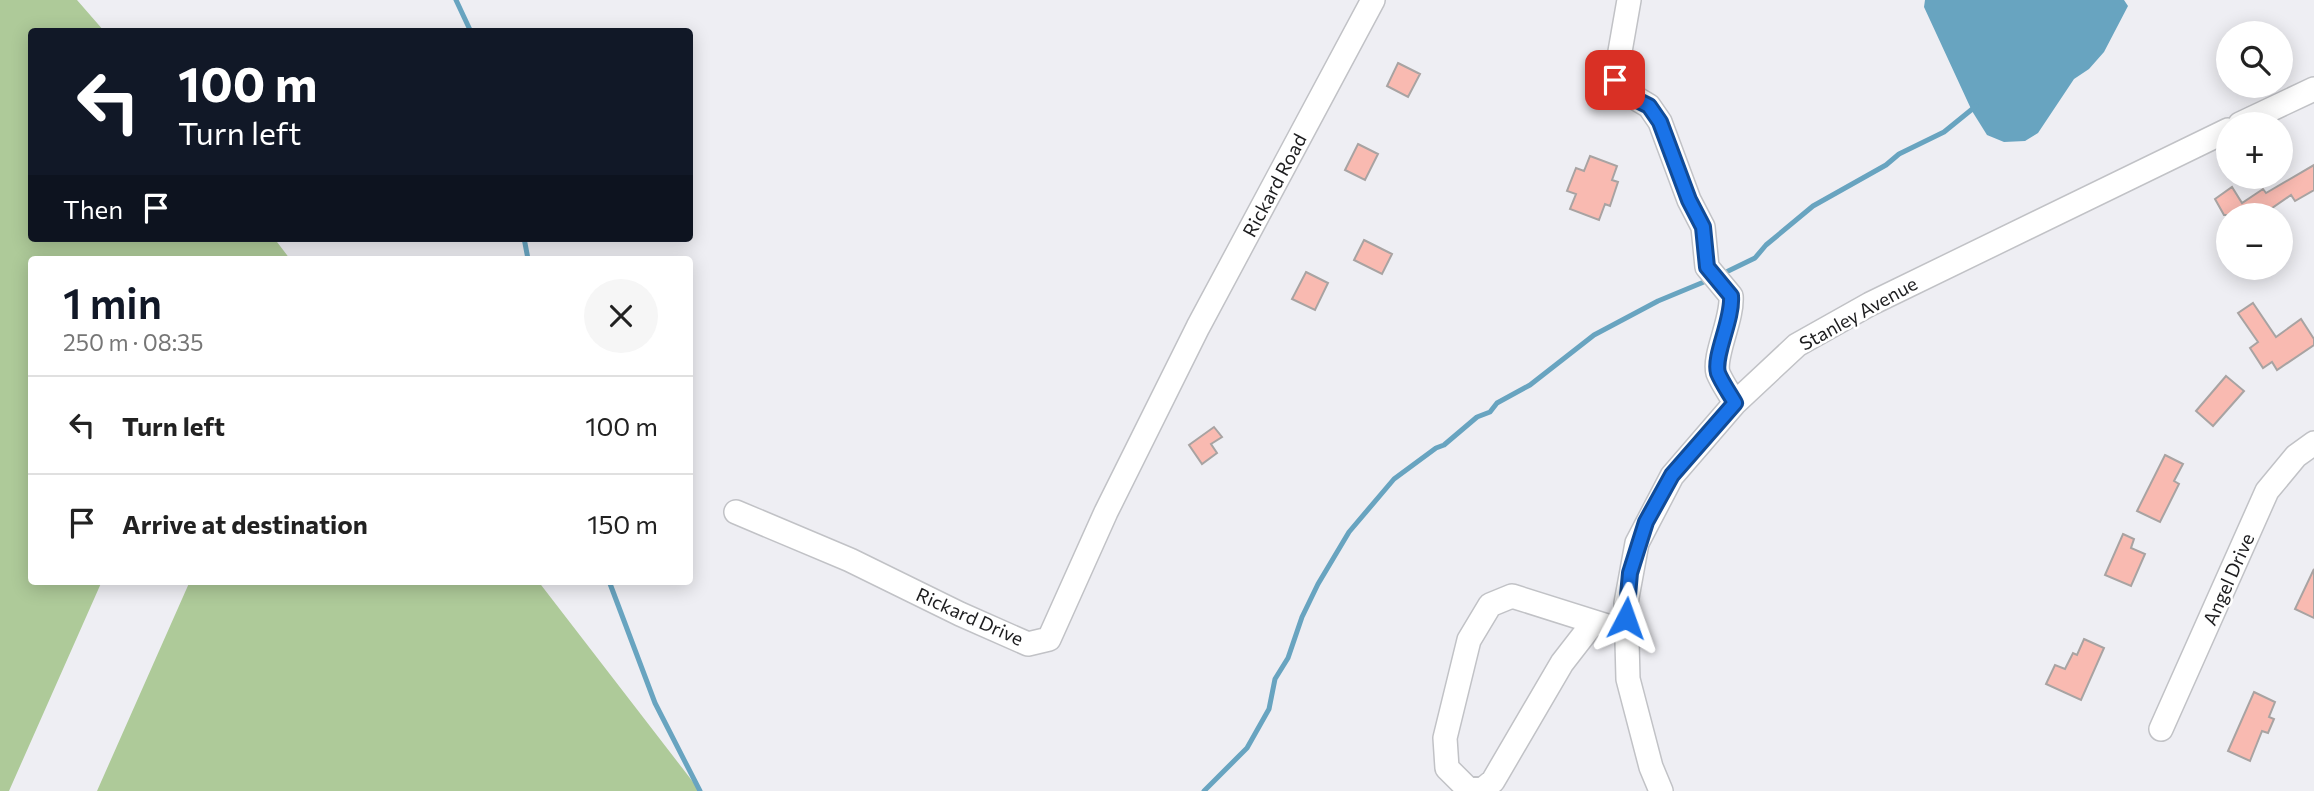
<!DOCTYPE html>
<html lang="en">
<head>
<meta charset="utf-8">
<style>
  :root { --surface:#fff; --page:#f6f6f6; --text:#222; --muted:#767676; --line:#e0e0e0; --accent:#111827 }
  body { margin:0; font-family:Commissioner,sans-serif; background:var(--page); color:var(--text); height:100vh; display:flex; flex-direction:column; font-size:26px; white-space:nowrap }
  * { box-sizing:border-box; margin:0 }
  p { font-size:23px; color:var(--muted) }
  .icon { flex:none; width:38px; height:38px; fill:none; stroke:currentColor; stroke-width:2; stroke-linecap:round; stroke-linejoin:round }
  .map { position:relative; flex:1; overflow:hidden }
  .drawer { position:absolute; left:28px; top:256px; width:665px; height:329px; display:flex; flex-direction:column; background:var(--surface); border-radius:7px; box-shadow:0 4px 18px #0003 }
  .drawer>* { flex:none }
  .guide { position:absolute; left:28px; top:28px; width:665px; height:214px; border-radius:7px; box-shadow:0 4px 18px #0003; background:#111827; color:#fff; overflow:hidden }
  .fabs { position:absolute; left:2216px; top:21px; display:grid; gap:14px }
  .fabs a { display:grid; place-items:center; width:77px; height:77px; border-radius:50%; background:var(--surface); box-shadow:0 4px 18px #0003; font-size:35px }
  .pin { position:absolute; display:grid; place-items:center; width:60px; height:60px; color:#fff; margin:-30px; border-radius:14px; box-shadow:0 4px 10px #0006 }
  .me { position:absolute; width:77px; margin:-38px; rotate:4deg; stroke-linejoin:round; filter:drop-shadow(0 0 5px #0008) }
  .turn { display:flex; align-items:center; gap:24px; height:147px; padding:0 35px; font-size:32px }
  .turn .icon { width:91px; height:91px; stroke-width:2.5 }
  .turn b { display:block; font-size:49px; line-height:60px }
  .then { display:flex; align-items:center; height:66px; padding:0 35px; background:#0003; gap:14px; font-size:26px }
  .round { display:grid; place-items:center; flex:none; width:74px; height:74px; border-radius:37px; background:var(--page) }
  .overview { display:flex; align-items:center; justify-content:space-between; height:119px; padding:0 35px }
  h1 { font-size:42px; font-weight:600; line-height:52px; color:var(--accent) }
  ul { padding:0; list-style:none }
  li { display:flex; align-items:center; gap:21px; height:98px; padding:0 35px; border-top:2px solid var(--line) }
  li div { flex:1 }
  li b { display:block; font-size:26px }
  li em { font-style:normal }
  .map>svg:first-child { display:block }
</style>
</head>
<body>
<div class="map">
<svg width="2314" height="791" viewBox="0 0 2314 791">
  <rect width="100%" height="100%" fill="#eeeef3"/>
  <!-- green -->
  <path fill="#aeca99" d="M0 0H77L104 31 32 32V238H274L290 259H32V581H102L9 791H0Z
    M190 581H538L700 791H97Z"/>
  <!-- water -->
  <path fill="#68a4c0" d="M1925 0H2124L2128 6 2104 52 2089 69 2074 79 2038 133 2025 141 2004 142 1987 135 1972 111 1924 7Z"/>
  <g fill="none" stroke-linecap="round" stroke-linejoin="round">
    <!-- stream -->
    <path stroke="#68a4c0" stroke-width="5" d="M456 0 471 32
      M524 238 528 259
      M1720 275 1755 258 1766 245 1813 206 1886 165 1899 154 1944 132 1976 106
      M609 581 655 703 700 791
      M1204 791 1247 748 1269 709 1275 679 1288 658 1302 617 1318 584 1349 532 1394 479 1436 448 1444 445 1477 417 1490 412 1497 403 1530 385 1594 335 1658 301 1711 279"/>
  </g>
  <!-- building -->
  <path fill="#f9bab1" stroke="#a8a3a2" stroke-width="2" d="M1398 63 1420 74 1408 97 1387 86Z
    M1358 144 1378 154 1365 180 1345 170Z
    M1590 156 1617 166 1612 180 1618 182 1610 206 1605 204 1599 220 1570 209 1576 194 1567 191 1576 168 1584 171Z
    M2314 165V190L2295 201 2291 195 2262 215H2224L2215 199 2232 187 2242 203 2263 189 2266 193Z
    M1364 240 1392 254 1382 274 1354 260Z
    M1306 272 1328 283 1315 310 1292 299Z
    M2253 303 2276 337 2301 319 2314 339V345L2277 370 2272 362 2263 368 2250 348 2258 342 2238 313Z
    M2226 376 2244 391 2213 426 2196 411Z
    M1214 427 1222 437 1211 444 1217 453 1202 464 1189 445Z
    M2165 455 2183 464 2174 481 2179 484 2160 522 2137 511Z
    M2123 534 2134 539 2131 548 2145 554 2131 586 2105 575Z
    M2314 569V618L2295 609Z
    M2084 639 2104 648 2081 700 2046 684 2055 665 2065 669 2073 653 2077 655Z
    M2254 692 2275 702 2269 717 2274 719 2268 733 2262 731 2250 761 2228 751Z"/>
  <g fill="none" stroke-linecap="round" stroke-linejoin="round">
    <!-- minor casing -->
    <g stroke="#c1c2c6" stroke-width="26">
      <path id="minor" d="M1629 0 1615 80 1617 87 1649 106 1660 122 1689 200 1703 227 1707 267 1731 296C1733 319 1713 356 1718 373 1722 383 1730 394 1735 403
        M2240 124 2314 89
        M736 512 850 560 960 614 1028 644 1049 639 1106 512 1198 327 1373 0
        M1593 623 1562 663 1493 781 1482 790 1467 788 1447 768 1445 738 1469 640 1490 605 1512 596 1626 632
        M2161 729 2267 491 2296 456 2314 443
        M1661 791 1651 767 1628 679 1626 603 1637 543 1672 476 1735 403 1797 345 1870 304 2228 130"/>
    </g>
    <!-- minor -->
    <use href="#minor" stroke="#fff" stroke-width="23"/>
  </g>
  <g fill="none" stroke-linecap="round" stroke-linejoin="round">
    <!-- route casing -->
    <g stroke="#114b97" stroke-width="18">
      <path id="route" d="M1615 80 1617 87 1623 93 1649 106 1660 122 1689 200 1703 227 1707 267 1731 296C1733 320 1713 356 1718 373 1722 383 1730 394 1735 403L1672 475 1646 522 1630 573 1626 618"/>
    </g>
    <!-- route -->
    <use href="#route" stroke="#1a73e8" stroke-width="12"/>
  </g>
  <g text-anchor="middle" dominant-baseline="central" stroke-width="5" stroke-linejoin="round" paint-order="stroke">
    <!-- street labels -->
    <g font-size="19" fill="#1c1c1e" stroke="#fff">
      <text transform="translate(1274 185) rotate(-62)">Rickard Road</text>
      <text transform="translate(1858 313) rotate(-29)">Stanley Avenue</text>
      <text transform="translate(2228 579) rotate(-66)">Angel Drive</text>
      <text transform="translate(970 616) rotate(24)">Rickard Drive</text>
    </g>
  </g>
</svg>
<div class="fabs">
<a><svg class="icon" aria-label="search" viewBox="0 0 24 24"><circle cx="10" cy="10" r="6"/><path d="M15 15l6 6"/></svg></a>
<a>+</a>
<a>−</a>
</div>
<div class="pin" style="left:1615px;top:80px;background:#d93025"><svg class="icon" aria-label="arrive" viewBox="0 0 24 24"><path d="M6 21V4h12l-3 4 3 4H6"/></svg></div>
<svg class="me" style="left:1626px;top:618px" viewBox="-20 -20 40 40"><path d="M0-17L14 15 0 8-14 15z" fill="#1a73e8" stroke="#fff" stroke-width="4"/></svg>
<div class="guide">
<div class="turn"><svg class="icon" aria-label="left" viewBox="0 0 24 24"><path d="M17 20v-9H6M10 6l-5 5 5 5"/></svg><div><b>100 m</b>Turn left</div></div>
<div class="then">Then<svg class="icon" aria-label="arrive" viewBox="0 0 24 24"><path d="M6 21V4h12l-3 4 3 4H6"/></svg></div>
</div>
<section class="drawer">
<div class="overview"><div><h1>1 min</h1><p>250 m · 08:35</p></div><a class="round"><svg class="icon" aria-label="close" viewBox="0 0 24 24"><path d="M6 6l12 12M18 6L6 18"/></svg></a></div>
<ul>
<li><svg class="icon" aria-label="left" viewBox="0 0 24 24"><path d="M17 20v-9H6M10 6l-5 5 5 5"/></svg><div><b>Turn left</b></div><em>100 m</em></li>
<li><svg class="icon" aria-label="arrive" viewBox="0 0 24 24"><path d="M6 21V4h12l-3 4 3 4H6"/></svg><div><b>Arrive at destination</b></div><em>150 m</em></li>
</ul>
</section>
</div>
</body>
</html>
